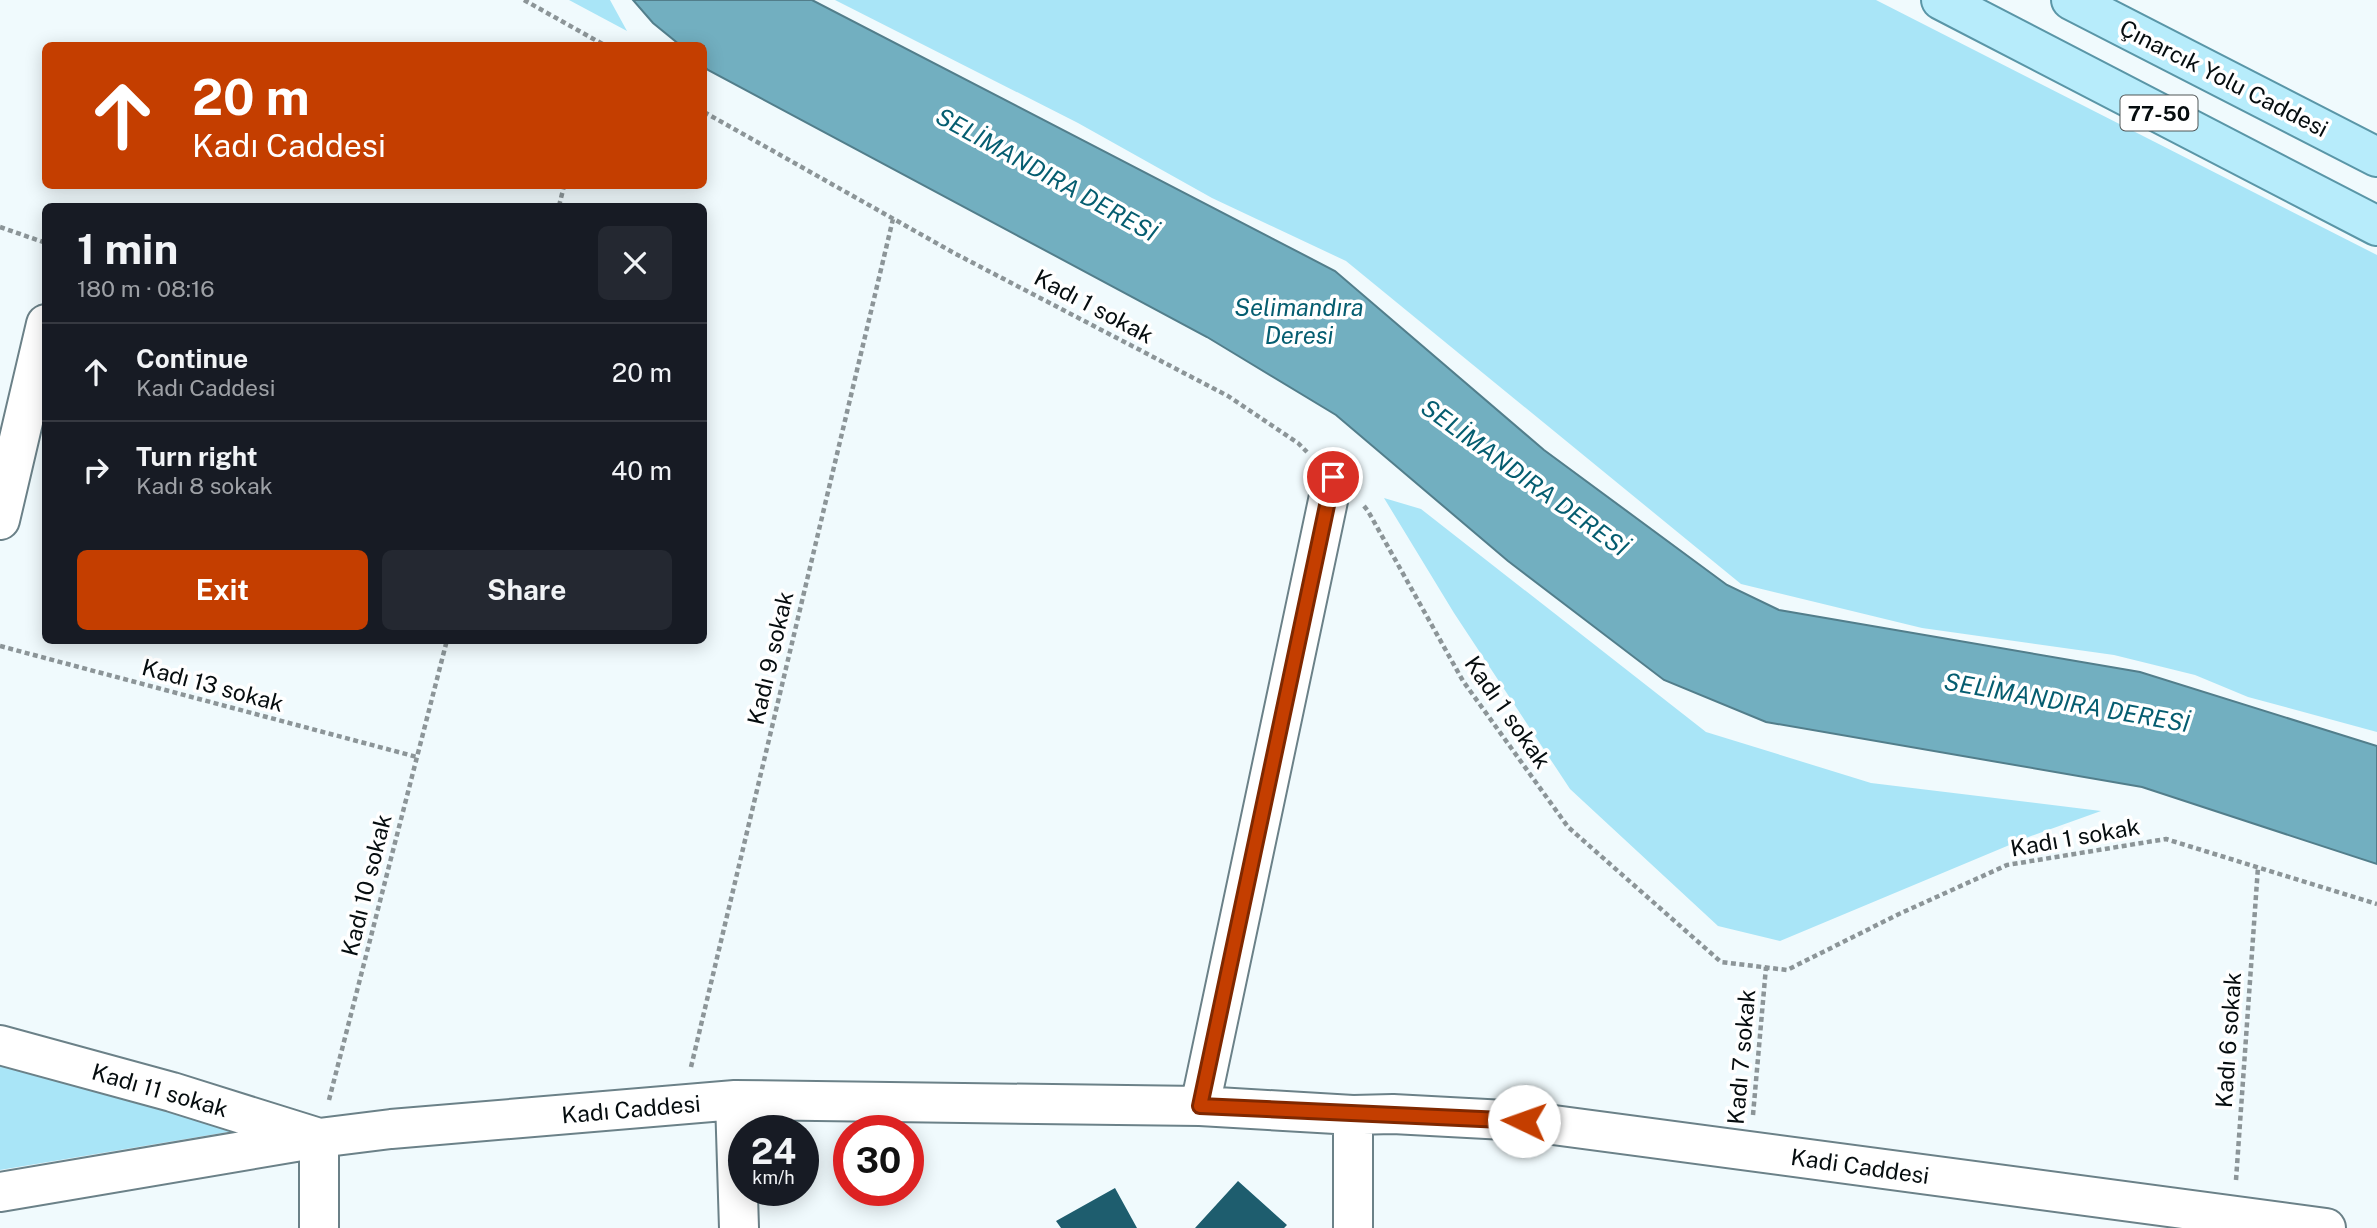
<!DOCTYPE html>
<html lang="en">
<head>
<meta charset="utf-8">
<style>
  :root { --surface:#171b24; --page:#242831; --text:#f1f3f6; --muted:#9ea1a6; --line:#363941; --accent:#c43e00 }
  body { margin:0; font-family:"Public Sans",sans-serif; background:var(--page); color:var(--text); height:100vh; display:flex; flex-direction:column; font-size:26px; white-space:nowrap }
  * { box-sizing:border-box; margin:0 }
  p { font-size:23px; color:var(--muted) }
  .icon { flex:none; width:38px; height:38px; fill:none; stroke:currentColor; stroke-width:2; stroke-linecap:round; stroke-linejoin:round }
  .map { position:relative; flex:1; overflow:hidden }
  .sheet { position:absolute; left:42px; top:203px; width:665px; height:441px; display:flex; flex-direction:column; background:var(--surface); border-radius:10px; box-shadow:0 4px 18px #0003 }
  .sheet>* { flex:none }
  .hud { position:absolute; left:42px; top:42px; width:665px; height:147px; border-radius:10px; box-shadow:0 4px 18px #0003; background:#c43e00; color:#fff; overflow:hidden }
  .speed { position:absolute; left:728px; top:1115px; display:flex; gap:14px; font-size:35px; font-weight:700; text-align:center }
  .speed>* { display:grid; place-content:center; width:91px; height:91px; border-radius:50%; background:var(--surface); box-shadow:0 4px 18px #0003; line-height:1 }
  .speed small { font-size:18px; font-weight:400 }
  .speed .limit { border:10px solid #d22; background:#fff; color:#111 }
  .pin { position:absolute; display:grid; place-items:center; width:60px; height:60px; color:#fff; margin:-30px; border:4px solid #fff; border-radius:50%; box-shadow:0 2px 7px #0007 }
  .me { position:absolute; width:77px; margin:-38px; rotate:273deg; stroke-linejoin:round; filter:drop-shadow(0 0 5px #0008) }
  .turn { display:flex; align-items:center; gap:24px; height:147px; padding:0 35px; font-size:32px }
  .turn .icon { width:91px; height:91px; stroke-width:2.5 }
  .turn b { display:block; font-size:49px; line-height:60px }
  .round { display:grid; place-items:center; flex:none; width:74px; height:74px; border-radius:10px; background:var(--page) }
  .summary { display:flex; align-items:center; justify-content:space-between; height:119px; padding:0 35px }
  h1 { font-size:42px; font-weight:700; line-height:52px }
  .primary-button { display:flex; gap:14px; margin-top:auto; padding:14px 35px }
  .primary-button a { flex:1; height:80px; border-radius:10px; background:var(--accent); color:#fff; font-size:28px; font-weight:700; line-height:80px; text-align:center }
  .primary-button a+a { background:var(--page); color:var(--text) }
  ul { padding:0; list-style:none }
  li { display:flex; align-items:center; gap:21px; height:98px; padding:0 35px; border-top:2px solid var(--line) }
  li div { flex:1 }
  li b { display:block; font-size:26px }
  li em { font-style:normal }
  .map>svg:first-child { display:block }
</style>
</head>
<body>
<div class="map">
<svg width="2377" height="1228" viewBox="0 0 2377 1228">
  <rect width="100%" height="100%" fill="#f0fafd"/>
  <!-- green -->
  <path fill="#a9e5f7" d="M569 0H610L627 31Z
    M835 0H1876L2377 255V732L2248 697 2195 675 2114 655 1922 628 1741 584 1346 261 1212 198 1078 123Z
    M1384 498 1421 509 1706 732 1871 783 2101 811 2031 836 1780 941 1718 926 1570 789 1454 613Z
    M0 1064 246 1129 0 1170Z"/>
  <!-- water -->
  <path fill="#72afc0" stroke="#527e8b" stroke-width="2" d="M633 0H812L1335 271 1544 450 1727 585 1779 610 2140 672 2377 746V864L2142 787 1766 722 1664 680 1508 561 1336 415 1207 337 708 70 704 66V46L680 45 653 23Z"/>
  <!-- building -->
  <path fill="#1e5d6e" d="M1238 1181 1287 1225 1284 1228H1195Z
    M1115 1188 1137 1228H1061L1056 1221Z"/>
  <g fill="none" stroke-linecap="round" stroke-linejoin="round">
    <!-- minor casing -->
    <g stroke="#6b8188" stroke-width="42">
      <path id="minor" d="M0 520 46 324
        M0 1045 172 1092 319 1138V1228
        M735 1100 739 1228
        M1200 1106 1333 477
        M1353 1115V1228
        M0 1192 319 1138 391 1129 735 1100 1200 1106 1353 1115 1393 1114 1524 1121 2326 1228"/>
    </g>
    <!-- primary casing -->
    <g stroke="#5a96a7" stroke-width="42">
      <path id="primary" d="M1941 0 2377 226
        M2071 0 2377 157"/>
    </g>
    <!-- path -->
    <path stroke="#8c9598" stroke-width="4.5" stroke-dasharray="5 3.5" stroke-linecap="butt" d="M524 0 606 46
      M704 112 954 253 1228 396 1298 443 1307 452
      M559 206 564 186
      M0 227 46 243
      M1364 506 1368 511 1463 681 1568 827 1721 962 1787 970 1899 914 2007 865 2166 839 2377 904
      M0 646 417 757
      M691 1067 893 219
      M329 1100 447 640
      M1753 1115 1766 967
      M2236 1180 2258 867"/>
    <!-- minor -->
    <use href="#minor" stroke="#fff" stroke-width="38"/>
    <!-- primary -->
    <use href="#primary" stroke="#b7ecfb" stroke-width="38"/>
  </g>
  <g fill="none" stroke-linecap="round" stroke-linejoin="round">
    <!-- route casing -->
    <g stroke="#7f2800" stroke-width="18">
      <path id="route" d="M1333 477 1200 1106C1308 1112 1416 1115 1524 1121"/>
    </g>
    <!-- route -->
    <use href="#route" stroke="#c43e00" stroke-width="12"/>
  </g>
  <g text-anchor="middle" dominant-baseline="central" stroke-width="7" stroke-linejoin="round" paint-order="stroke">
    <!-- shield labels -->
    <rect fill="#fff" stroke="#515657" stroke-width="2" x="2120.5" y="95.5" width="77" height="35" rx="5"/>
    <g font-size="21" font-weight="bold" fill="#060d0f">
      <text x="2159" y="113">77-50</text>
    </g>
    <!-- street labels -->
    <g font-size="23" fill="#060d0f" stroke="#fff">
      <text transform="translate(2224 78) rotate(27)">Çınarcık Yolu Caddesi</text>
      <text transform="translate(1094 306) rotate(28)">Kadı 1 sokak</text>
      <text transform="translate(770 658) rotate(-77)">Kadı 9 sokak</text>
      <text transform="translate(213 685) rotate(15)">Kadı 13 sokak</text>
      <text transform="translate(1508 712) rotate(55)">Kadı 1 sokak</text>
      <text transform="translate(2075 837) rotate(-10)">Kadı 1 sokak</text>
      <text transform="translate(366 885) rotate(-76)">Kadı 10 sokak</text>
      <text transform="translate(2228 1040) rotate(-86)">Kadı 6 sokak</text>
      <text transform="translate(1741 1057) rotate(-85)">Kadı 7 sokak</text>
      <text transform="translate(160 1090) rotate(16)">Kadı 11 sokak</text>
      <text transform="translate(631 1109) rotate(-5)">Kadı Caddesi</text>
      <text transform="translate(1860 1166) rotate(8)">Kadi Caddesi</text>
    </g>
    <!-- water labels -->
    <g font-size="24" font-style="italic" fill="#055d70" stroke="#fff">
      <text transform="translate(1047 174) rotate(29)">SELİMANDIRA DERESİ</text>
      <text x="1299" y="307">Selimandıra<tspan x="1299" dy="28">Deresi</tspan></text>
      <text transform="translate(1525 477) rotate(36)">SELİMANDIRA DERESİ</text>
      <text transform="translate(2067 702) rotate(10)">SELİMANDIRA DERESİ</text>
    </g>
  </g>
</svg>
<div class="speed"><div>24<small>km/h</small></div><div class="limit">30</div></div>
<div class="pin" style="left:1333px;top:477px;background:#d93025"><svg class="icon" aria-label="arrive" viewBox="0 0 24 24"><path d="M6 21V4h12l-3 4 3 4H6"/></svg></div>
<svg class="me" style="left:1524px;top:1121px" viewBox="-20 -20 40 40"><circle r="19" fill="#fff"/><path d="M0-13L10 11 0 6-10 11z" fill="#c43e00"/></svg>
<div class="hud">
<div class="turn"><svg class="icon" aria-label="ahead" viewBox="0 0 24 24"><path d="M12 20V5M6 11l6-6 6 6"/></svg><div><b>20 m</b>Kadı Caddesi</div></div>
</div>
<section class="sheet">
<div class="summary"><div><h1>1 min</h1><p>180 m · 08:16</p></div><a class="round"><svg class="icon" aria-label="close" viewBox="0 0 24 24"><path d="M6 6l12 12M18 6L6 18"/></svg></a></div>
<ul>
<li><svg class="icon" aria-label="ahead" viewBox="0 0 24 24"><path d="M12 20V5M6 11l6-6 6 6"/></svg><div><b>Continue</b><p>Kadı Caddesi</p></div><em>20 m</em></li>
<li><svg class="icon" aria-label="right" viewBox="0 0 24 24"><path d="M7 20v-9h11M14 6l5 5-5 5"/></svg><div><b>Turn right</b><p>Kadı 8 sokak</p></div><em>40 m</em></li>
</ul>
<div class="primary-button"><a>Exit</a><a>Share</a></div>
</section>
</div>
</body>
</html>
